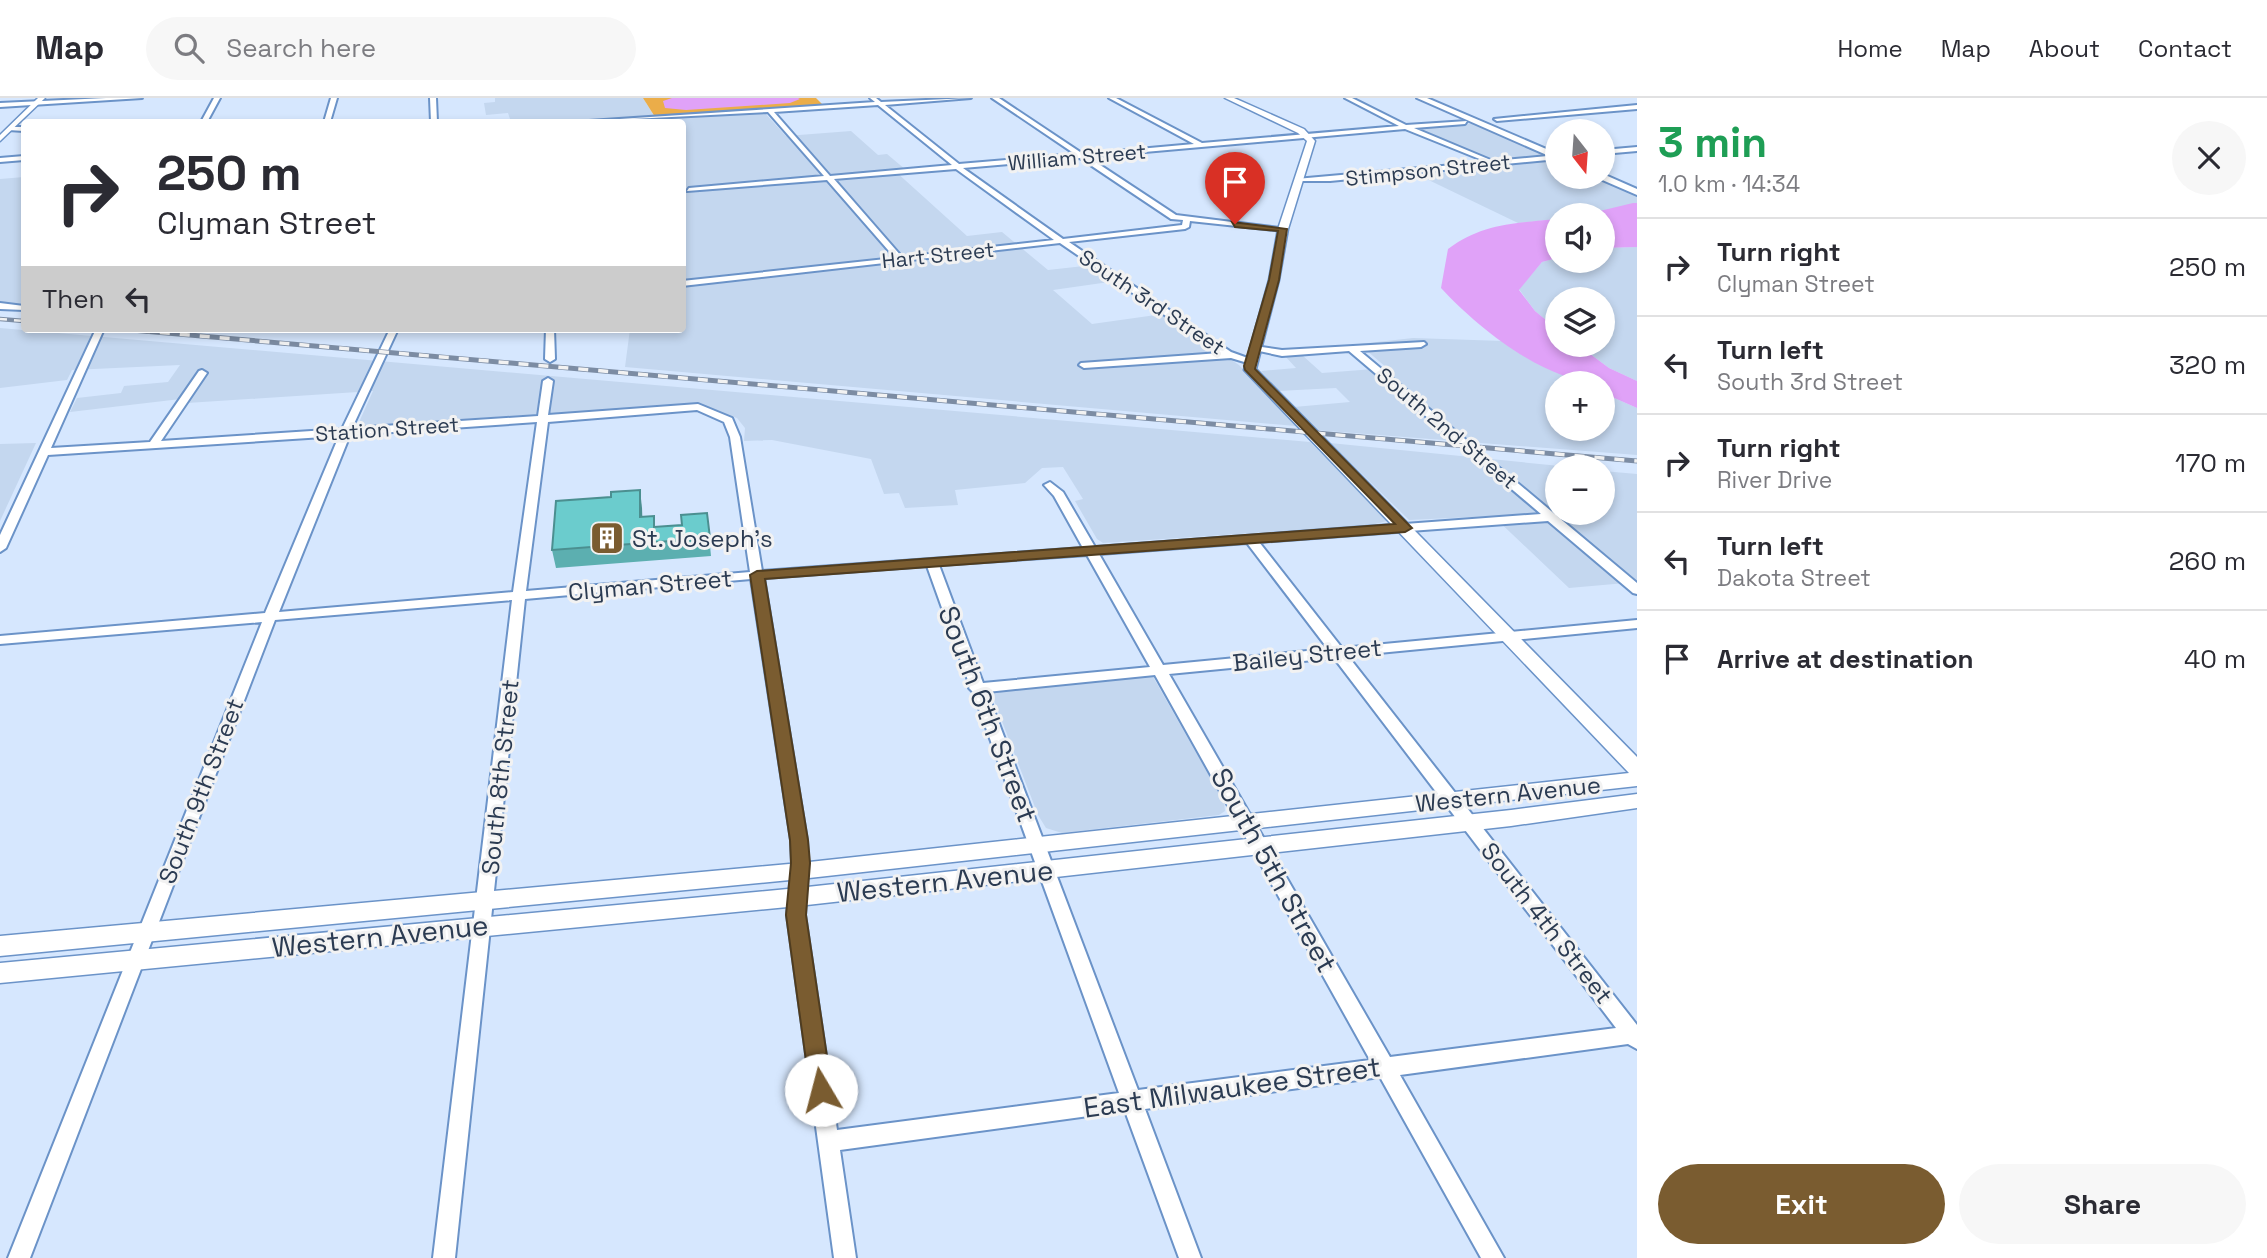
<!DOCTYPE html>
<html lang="en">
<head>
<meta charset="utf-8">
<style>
  :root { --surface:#fff; --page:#f7f7f7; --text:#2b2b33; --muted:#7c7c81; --line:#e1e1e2; --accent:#7a5c30 }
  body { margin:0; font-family:"Space Grotesk",sans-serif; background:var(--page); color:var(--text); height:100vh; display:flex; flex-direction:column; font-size:26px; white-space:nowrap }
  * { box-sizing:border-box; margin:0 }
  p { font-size:23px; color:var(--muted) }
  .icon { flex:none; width:38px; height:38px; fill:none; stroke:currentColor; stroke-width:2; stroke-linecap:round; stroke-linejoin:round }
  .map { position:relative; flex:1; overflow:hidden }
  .sheet { display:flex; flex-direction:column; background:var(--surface); width:630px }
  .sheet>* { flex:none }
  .top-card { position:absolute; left:21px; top:21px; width:665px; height:214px; border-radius:7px; box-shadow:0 4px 10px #0003; background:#fff; color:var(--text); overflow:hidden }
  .needle { width:46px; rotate:163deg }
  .tools { position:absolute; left:1545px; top:21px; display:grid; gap:14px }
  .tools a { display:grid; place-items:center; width:70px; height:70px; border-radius:50%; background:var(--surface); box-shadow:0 4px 10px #0003; font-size:35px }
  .pin { position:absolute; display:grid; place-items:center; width:60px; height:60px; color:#fff; margin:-72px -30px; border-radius:50% 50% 50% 0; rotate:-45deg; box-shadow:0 0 7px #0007 }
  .pin .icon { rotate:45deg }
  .me { position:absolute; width:77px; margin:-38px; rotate:352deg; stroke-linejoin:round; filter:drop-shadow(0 0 5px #0008) }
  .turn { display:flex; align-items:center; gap:24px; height:147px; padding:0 21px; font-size:32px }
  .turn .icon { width:91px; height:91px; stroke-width:2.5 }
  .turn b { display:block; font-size:49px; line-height:60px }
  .then { display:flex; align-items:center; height:66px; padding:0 21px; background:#0003; gap:14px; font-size:26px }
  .round { display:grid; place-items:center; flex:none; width:74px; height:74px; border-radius:37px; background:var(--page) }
  .overview { display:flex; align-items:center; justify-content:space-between; height:119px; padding:0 21px }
  h1 { font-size:42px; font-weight:800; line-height:52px; color:#1e9e55 }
  .primary-button { display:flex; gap:14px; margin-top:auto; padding:14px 21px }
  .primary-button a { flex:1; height:80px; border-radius:42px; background:var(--accent); color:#fff; font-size:28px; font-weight:800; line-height:80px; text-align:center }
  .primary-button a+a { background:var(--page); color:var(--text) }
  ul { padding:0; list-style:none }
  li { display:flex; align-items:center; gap:21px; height:98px; padding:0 21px; border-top:2px solid var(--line) }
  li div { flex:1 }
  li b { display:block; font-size:26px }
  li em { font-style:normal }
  header { display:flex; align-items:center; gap:42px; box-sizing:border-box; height:98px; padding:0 35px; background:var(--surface); border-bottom:2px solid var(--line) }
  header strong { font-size:33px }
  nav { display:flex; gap:38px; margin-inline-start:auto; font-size:24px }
  .search { width:490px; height:63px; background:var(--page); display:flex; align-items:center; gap:18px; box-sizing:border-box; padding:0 24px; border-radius:38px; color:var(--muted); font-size:26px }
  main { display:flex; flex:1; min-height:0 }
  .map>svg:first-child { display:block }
</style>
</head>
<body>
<header>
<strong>Map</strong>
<div class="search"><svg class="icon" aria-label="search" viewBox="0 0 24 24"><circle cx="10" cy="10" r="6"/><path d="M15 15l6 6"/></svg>Search here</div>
<nav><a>Home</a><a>Map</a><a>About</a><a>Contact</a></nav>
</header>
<main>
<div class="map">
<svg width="1637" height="1160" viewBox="0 0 1637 1160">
  <rect width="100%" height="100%" fill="#d6e7fe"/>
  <!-- built -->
  <path fill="#c4d7ef" d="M495 0H643L656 21 764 14 786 38 851 33 878 57 887 56 906 72 895 73 967 138 1002 134 1048 172 1093 167 1116 183 1053 192 1092 226 1163 216 1239 267 1296 328 625 269 630 231H682V24H511L508 15 486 17 484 5 495 4Z
    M1474 25 1557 61 1558 79H1597L1637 97V105L1593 116 1558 117 1557 121 1518 125 1414 75 1503 67 1416 30Z
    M24 79V207L0 205V81Z
    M1637 149V283L1609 270 1578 247H1603V201H1558L1557 231 1535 213 1519 191 1542 164 1557 160 1558 163H1603V150Z
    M0 230 1310 344 1387 423 1371 427 1103 445 1097 441 1075 403 1083 401 1063 369 1042 370 1025 385 955 392 958 407 905 410 899 395 884 396 871 361 772 342 744 343 745 330 737 320 700 308 644 309 362 328 360 322 373 293 187 305 189 300 70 314 77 300 121 295 124 288 168 284 180 267 72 272 67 282 0 290Z
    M1413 240 1503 243 1531 262 1582 285H1558V331H1603V295L1637 310V357L1315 332 1294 309 1350 304 1336 290 1278 293 1261 273 1296 270 1285 258 1302 257 1322 275 1387 270 1359 246Z
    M36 345 0 423V346Z
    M1330 345 1570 369H1558V415H1603V373L1637 376V484L1569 490 1493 418 1409 422Z
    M1152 577 1224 704 1225 713 1219 717 1062 735 1046 730 1038 717 990 592Z"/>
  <!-- green -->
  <path fill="#ebad49" d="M643 0H816L824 8 655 19Z"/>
  <!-- water -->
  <path fill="#e0a2f8" d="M672 0H798L800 1 790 5 686 12 665 10 663 3Z
    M1633 105H1637V149L1603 150V117H1583Z
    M1557 121V160L1542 164 1519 192 1535 213 1557 231 1558 247H1578L1609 270 1637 283V310L1603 295V285C1546 285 1478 230 1441 190L1448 151C1482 125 1517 125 1557 121Z"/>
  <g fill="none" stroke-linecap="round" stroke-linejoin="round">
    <!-- minor casing -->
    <g stroke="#6b93c8" stroke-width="4">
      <path id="minor" d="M106 0H142L0 9V5Z
        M214 0H220L207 24H201Z
        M331 0H337L330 24H324Z
        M430 0H436L437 24H431Z
        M870 0H876L881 4 971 0 885 7 959 66 1075 56 992 0H999L1083 56 1194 46 1109 0H1116L1202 45 1399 28 1345 0H1352L1406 27 1467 23 1465 26 1414 30 1493 63 1558 57V61L1330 83H1299L1296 81 1487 64 1405 31 1088 59 1176 117 1287 131 1283 133 1190 123 1189 129 1185 131 1069 144 1231 254 1256 263 1251 266 1231 260 1084 270 1079 267 1081 265 1220 255 1060 145 682 188V183L895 160 827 82 687 93 689 90 824 78 768 14 574 24 875 4ZM878 7 952 67 830 78 774 14ZM1080 60 1171 121 1183 122 1182 127 1063 141 963 70ZM956 71 1054 142 902 159 834 81Z
        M1637 7V11L1497 23 1494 21Z
        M10 29H24V33L8 32Z
        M1637 49V53L1603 56V52Z
        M24 58V62L0 64V60Z
        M0 205 24 208V212L0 211Z
        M96 231H104L51 350 150 344 199 273 202 272 207 275 161 343 342 331 390 231H398L352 330 538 318 543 283 548 280 553 283 548 317 698 306 732 320 740 339 762 473 1083 450 1054 398 1044 387 1050 384 1063 394 1095 449 1541 416 1349 253 1282 258 1250 251 1255 248 1282 252 1424 244 1426 246 1421 249 1360 253 1637 485V496L1633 495 1548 423 1259 444 1342 550 1637 522V530L1348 558 1637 927V951L1628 946 1400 977 1504 1160H1481L1380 979 1145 1011 1201 1160H1179L1125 1013 840 1052 856 1160H834L787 817 792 765 791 742 751 481 525 501 455 1160H433L512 502 275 522 30 1160H8L262 524 0 546V538L265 515 339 338 48 357 6 450 0 454V437ZM697 312 724 324 730 339 750 474 526 493 548 324ZM537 324 513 494 279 514 350 337ZM1247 445 1328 551 1163 567 1099 456ZM1087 457 1150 569 983 585 939 467ZM927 468 970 588 969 590 973 594 1119 995 837 1032 805 817 808 765 807 742 764 480ZM1334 560 1616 930 1390 959 1169 576ZM1155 577 1370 962 1138 992 987 594Z
        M546 231H554L555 261 550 264 545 261Z"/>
    </g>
    <!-- tertiary casing -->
    <g stroke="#6b93c8" stroke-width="3">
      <path id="tertiary" d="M38 0H45L0 43V37Z
        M1225 0H1234L1304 31 1315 43 1288 131 1279 182 1256 271 1637 659V688L800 781 0 858V838L800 765 1629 675 1244 272 1269 182 1278 131 1307 43 1298 35Z
        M1637 696V710L1511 728 798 808 0 885V865L798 790 1511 712Z"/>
    </g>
    <!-- secondary casing -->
    <g stroke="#6b93c8" stroke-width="4">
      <path id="secondary" d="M1417 0H1427L1558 56V62Z
        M1603 76 1637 91V97L1600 81 1599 79H1603Z"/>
    </g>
    <!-- minor -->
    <use href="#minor" fill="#fff" fill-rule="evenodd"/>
    <!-- tertiary -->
    <use href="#tertiary" fill="#fff" fill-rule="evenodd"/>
    <!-- secondary -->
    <use href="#secondary" fill="#fff" fill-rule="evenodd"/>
    <!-- rail-far1 casing -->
    <g stroke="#7c8ca3" stroke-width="4.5">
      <path id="rail-far1" d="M0 221 24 223"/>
    </g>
    <!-- rail casing -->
    <g stroke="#7c8ca3" stroke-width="5">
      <path id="rail" d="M120 231 1637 363"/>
    </g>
    <!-- rail-far1 -->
    <use href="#rail-far1" stroke="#f2f2f2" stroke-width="2.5" stroke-dasharray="7" stroke-linecap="butt"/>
    <!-- rail -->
    <use href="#rail" stroke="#f2f2f2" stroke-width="3.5" stroke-dasharray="10" stroke-linecap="butt"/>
  </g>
  <!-- wall -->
  <path fill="#5cafb0" d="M640 392 642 419 655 429 682 427 707 415 711 458 556 470 552 452 611 399Z"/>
  <!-- shaded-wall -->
  <path fill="#4b8f90" d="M640 392 642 410 643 438 640 419Z"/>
  <!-- building -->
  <path fill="#6bcccd" stroke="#4b8f90" stroke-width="2" d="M640 392V419L654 418V429L682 427 681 417 707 415 710 440 552 452 556 403 611 399V394Z"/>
  <!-- route -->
  <path fill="#7a5c30" stroke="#4f3c1f" stroke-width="2" d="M1232 124 1287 131 1279 182 1255 271 1412 430 1405 434 765 481 808 742 810 765 806 817 832 992 829 1000 821 1003 813 1000 810 992 786 817 791 765 790 742 750 477 757 473 1395 426 1245 272 1244 268 1269 182 1278 133 1235 129Z"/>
  <!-- icons -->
  <defs>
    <g id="building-square" transform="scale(1.75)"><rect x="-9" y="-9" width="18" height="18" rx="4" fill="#7a5c30" stroke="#f2f2f2"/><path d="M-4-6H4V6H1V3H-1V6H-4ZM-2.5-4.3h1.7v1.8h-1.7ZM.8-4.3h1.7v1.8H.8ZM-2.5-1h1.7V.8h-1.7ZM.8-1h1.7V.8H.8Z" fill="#fff"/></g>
  </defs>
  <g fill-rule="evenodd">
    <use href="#building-square" x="607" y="440"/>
  </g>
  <g text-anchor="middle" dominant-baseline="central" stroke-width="6" stroke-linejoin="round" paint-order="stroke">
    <!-- far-street labels -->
    <g font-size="21" fill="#2b3b52" stroke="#f2f2f2">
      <text transform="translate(1077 59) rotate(-5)">William Street</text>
      <text transform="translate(1428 72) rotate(-6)">Stimpson Street</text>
      <text transform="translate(938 157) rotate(-6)">Hart Street</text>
      <text transform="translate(1152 204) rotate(34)">South 3rd Street</text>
      <text transform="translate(1447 330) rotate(40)">South 2nd Street</text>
      <text transform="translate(387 331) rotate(-4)">Station Street</text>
    </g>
    <!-- poi labels -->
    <g font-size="24" fill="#2b3b52" stroke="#f2f2f2" text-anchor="start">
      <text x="632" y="440">St. Joseph's</text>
    </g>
    <!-- street labels -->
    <g font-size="24" fill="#2b3b52" stroke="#f2f2f2">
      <text transform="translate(650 487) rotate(-5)">Clyman Street</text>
      <text transform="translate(1307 557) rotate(-6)">Bailey Street</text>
      <text transform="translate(500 679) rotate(-84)">South 8th Street</text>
      <text transform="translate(201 693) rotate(-69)">South 9th Street</text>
      <text transform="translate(1508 696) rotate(-6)">Western Avenue</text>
      <text transform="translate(1547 825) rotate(52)">South 4th Street</text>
    </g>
    <!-- near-street labels -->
    <g font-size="28" fill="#2b3b52" stroke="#f2f2f2">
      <text transform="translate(988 616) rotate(69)">South 6th Street</text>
      <text transform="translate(1274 772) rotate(61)">South 5th Street</text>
      <text transform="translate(945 783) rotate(-6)">Western Avenue</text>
      <text transform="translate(380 838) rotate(-6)">Western Avenue</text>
      <text transform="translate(1232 989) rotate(-8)">East Milwaukee Street</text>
    </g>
  </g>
</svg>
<div class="tools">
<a><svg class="needle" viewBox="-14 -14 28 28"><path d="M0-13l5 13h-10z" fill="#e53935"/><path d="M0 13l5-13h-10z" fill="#7c7c81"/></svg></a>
<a><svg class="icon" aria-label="sound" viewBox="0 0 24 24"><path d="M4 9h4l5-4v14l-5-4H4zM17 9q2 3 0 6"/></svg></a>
<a><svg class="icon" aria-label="layers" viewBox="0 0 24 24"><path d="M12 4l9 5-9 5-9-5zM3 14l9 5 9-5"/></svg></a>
<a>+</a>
<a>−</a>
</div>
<div class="pin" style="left:1235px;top:126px;background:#d93025"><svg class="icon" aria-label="arrive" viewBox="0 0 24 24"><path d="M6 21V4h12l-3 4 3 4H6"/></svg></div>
<svg class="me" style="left:821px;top:992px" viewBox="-20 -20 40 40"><circle r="19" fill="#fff"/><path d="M0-13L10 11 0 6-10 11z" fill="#7a5c30"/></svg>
<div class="top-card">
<div class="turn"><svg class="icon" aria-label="right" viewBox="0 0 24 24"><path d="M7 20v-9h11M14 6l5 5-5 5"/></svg><div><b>250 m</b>Clyman Street</div></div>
<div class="then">Then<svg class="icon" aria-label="left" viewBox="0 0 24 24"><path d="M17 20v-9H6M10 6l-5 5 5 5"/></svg></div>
</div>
</div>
<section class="sheet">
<div class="overview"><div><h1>3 min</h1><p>1.0 km · 14:34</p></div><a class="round"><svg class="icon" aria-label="close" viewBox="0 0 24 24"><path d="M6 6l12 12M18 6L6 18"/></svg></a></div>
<ul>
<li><svg class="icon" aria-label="right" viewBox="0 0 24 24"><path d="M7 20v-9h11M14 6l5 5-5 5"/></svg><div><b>Turn right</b><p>Clyman Street</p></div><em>250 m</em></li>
<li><svg class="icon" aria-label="left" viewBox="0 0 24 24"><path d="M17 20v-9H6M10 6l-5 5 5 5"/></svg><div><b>Turn left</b><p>South 3rd Street</p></div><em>320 m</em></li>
<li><svg class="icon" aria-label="right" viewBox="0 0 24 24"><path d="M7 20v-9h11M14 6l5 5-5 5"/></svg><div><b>Turn right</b><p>River Drive</p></div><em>170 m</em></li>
<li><svg class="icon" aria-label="left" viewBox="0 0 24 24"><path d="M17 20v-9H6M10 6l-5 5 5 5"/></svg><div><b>Turn left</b><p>Dakota Street</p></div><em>260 m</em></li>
<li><svg class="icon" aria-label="arrive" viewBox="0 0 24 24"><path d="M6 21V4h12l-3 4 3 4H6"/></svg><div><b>Arrive at destination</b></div><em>40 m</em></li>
</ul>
<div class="primary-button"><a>Exit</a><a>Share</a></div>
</section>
</main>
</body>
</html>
